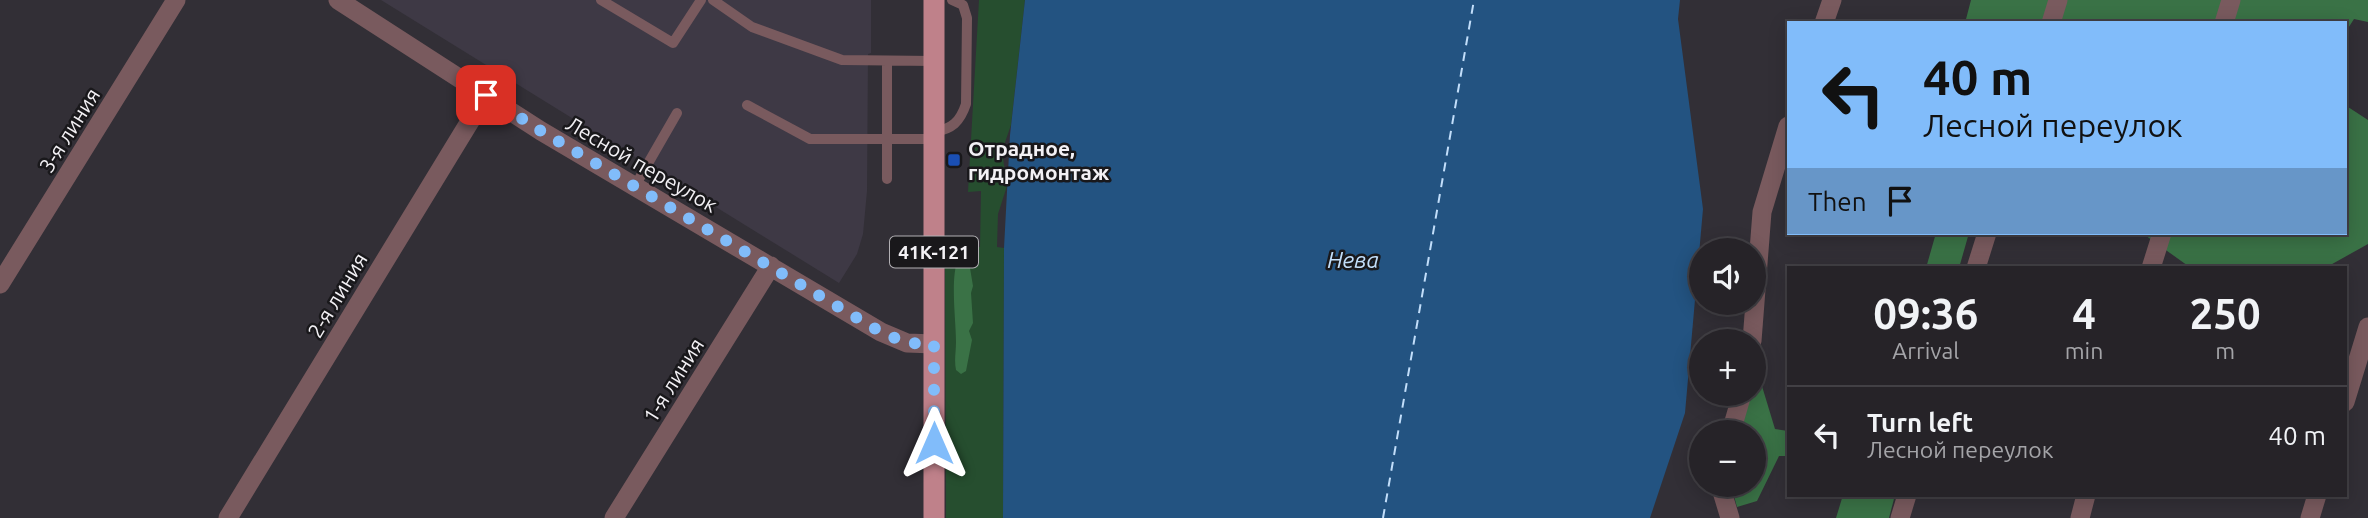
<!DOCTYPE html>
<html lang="en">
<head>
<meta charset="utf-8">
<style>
  :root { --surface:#262328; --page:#2e2b30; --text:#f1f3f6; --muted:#a4a4a8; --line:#424045 }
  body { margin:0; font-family:Ubuntu,sans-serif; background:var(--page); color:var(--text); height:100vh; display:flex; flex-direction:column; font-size:26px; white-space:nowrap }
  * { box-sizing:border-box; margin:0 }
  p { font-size:23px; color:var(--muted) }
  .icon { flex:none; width:38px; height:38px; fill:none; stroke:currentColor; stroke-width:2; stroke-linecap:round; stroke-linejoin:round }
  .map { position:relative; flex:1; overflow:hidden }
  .panel { position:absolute; left:1787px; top:266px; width:560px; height:231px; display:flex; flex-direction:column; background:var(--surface); border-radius:0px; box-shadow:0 4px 18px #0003,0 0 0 2px var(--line) }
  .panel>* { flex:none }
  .hud { position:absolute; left:1787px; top:21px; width:560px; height:214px; border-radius:0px; box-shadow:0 4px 18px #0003,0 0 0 2px var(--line); background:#81bcfa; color:#111; overflow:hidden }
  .tools { position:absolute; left:1689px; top:238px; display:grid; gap:14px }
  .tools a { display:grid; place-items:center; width:77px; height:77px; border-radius:50%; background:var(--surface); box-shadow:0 4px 18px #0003,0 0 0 2px var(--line); font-size:35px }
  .pin { position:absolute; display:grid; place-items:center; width:60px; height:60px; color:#fff; margin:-30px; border-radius:14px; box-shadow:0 4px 10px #0006 }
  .me { position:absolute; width:77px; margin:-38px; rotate:0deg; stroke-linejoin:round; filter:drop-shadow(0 0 5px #0008) }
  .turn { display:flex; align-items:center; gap:24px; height:147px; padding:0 21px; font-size:32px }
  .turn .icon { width:91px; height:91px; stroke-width:2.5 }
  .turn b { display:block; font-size:49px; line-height:60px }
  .then { display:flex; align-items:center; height:66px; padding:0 21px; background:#0003; gap:14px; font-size:26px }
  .eta { display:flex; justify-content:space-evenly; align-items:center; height:119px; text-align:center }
  .eta b { font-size:42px; font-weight:600; line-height:49px }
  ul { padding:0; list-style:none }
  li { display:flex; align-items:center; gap:21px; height:98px; padding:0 21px; border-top:2px solid var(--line) }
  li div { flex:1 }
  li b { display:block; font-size:26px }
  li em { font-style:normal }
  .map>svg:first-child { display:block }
</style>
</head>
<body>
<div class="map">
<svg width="2368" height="518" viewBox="0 0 2368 518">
  <rect width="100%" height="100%" fill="#322f36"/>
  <!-- built -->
  <path fill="#3e3945" d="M381 0H871V53L868 54 867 191 863 234 857 254 839 283Z"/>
  <!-- green -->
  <path fill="#264e2f" d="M979 0H1025L1011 125 1002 151 1007 186 998 214 997 247 1004 248 1003 518H946L945 262 947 247H980L981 191 968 192Z"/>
  <!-- forest -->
  <path fill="#3a7246" d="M1971 0H2368V22L2354 19 2345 33V23H1965Z
    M2345 105 2368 120V244L2325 268H2191L2142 233H2345Z
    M1936 233H1969L1959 268H1926Z
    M966 251 972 252 974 261 970 268 973 286 971 293 973 323 969 331 972 340 966 371 961 374 956 370C954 360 956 352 956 342 956 320 950 279 958 259 961 253 961 254 966 251Z
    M1758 373 1775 429 1788 431V456H1779L1757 501 1737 507 1731 485H1754V432H1739L1751 394H1754Z
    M1843 495H1895L1889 518H1836Z"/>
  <!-- water -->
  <path fill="#235381" d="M1025 0H1680L1678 19 1703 209 1685 413 1650 518H1003L1004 248 1010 135Z"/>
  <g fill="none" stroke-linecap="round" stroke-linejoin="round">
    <!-- ferry -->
    <path stroke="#c2defa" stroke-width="2" stroke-dasharray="9 7" stroke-linecap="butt" d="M1383 518 1474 0"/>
    <!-- lane -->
    <path stroke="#795a5e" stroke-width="10" d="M601 0 673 43 701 0
      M713 0 752 27 842 60 934 61
      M887 61V179
      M747 105 810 139H934
      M934 132C952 129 960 122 966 104L967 18 963 5 952 0
      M635 186 677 113"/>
    <!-- street -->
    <path stroke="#795a5e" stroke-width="19" d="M338 0 541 131 881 332 907 343 934 344
      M1824 23 1832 0
      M2051 23 2058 0
      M2224 23 2231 0
      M1976 268 1987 233
      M2151 268 2162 233
      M0 284 176 0
      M1752 341 1762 212 1788 126
      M2345 402 2368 327
      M1731 432 1742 394
      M1720 485 1730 518
      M228 518 486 95
      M614 518 771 266
      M1900 518 1907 495
      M2080 518 2086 495
      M2310 518 2317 495"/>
    <!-- primary -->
    <path stroke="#bf818a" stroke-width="21" d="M934 518V0"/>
  </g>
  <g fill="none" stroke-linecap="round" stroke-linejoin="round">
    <!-- route -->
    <path stroke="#81bcfa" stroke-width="12" stroke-dasharray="0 21.6" d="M486 95 541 131 881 332 907 343 934 344V443"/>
  </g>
  <!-- markers -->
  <rect fill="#1a4fb4" stroke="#19181b" stroke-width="2.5" x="947" y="153" width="14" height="14" rx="3.5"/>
  <g text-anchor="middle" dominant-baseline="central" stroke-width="5" stroke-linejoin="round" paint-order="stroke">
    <!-- shield labels -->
    <rect fill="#19181b" stroke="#b2b0b4" stroke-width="2" x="890" y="236.5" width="88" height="31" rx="5"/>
    <g font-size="19" font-weight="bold" fill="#f3f1f5">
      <text x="934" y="252">41К-121</text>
    </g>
    <!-- street labels -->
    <g font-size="21" fill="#f3f1f5" stroke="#19181b">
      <text transform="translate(69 130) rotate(-58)">3-я линия</text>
      <text transform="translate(642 164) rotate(30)">Лесной переулок</text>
      <text transform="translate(337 295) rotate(-59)">2-я линия</text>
      <text transform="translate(673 380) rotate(-58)">1-я линия</text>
    </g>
    <!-- poi labels -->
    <g font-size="21" font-weight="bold" fill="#f3f1f5" stroke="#19181b" text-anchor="start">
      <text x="968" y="148">Отрадное,<tspan x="968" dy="24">гидромонтаж</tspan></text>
    </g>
    <!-- water labels -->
    <g font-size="23" font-style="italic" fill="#c2defa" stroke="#19181b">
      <text x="1353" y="259">Нева</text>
    </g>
  </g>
</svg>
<div class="tools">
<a><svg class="icon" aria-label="sound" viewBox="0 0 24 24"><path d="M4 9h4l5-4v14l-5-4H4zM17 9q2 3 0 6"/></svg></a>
<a>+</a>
<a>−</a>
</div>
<div class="pin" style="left:486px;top:95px;background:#d93025"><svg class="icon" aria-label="arrive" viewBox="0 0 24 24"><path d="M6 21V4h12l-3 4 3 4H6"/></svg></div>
<svg class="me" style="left:934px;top:443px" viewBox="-20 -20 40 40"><path d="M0-17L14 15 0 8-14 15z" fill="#81bcfa" stroke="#fff" stroke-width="4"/></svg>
<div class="hud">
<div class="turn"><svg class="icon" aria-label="left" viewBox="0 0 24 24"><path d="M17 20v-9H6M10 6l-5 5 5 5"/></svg><div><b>40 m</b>Лесной переулок</div></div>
<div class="then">Then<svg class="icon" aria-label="arrive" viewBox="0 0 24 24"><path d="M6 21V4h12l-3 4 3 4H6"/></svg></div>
</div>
<section class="panel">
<div class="eta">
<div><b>09:36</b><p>Arrival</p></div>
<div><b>4</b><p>min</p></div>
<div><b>250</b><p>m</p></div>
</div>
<ul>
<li><svg class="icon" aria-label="left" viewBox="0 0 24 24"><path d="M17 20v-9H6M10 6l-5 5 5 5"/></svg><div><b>Turn left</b><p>Лесной переулок</p></div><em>40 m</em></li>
</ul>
</section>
</div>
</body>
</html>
